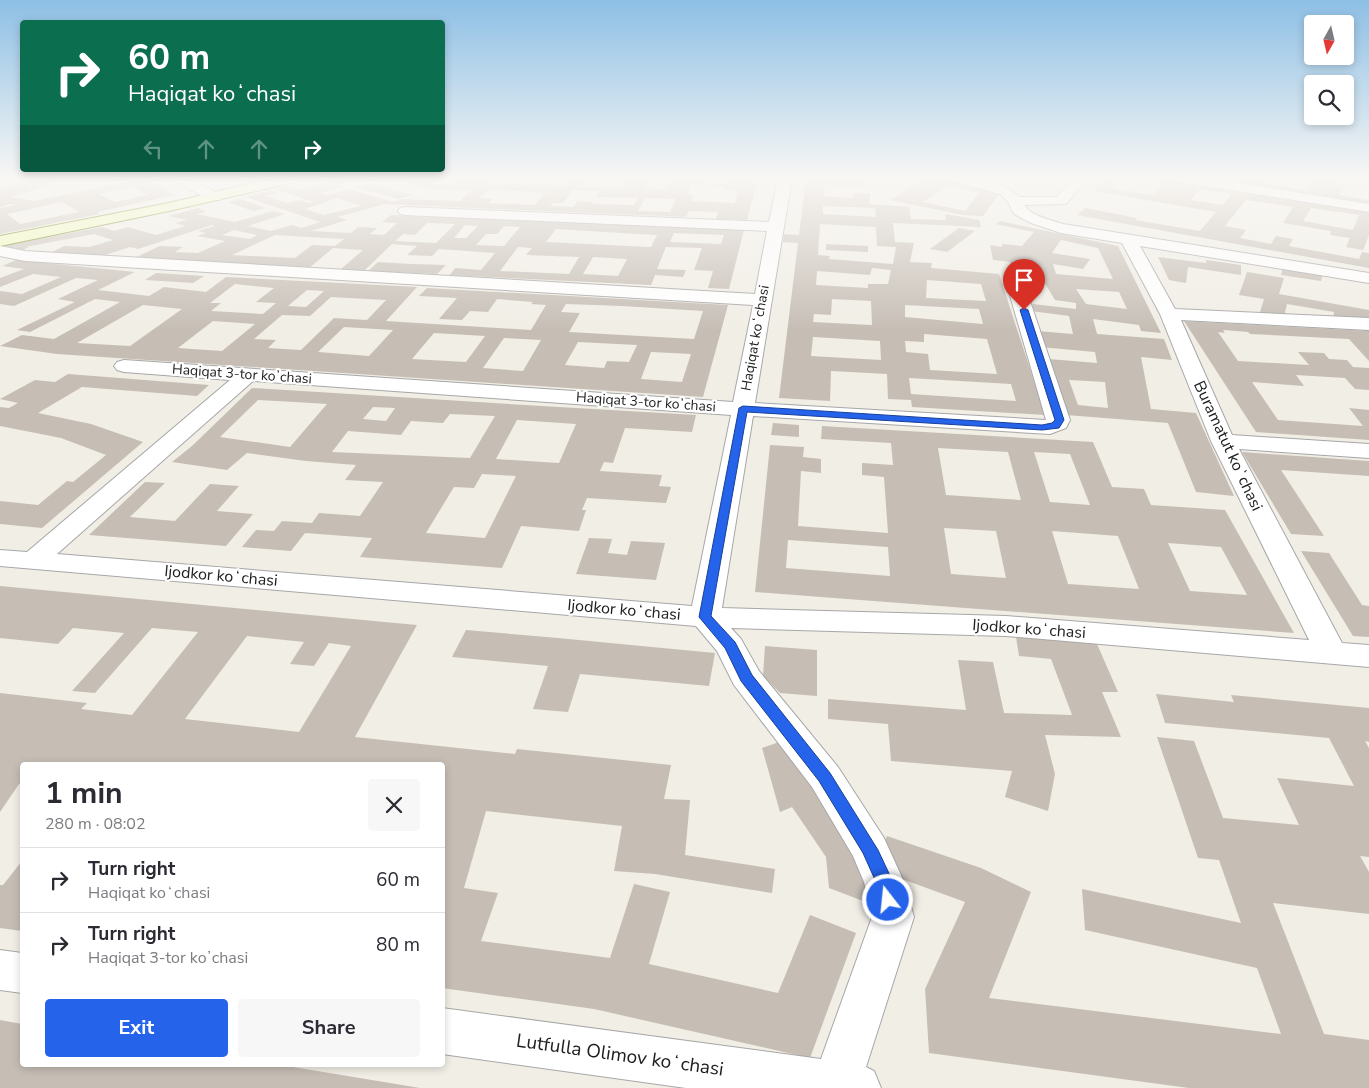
<!DOCTYPE html>
<html lang="en">
<head>
<meta charset="utf-8">
<style>
  :root { --surface:#fff; --page:#f7f7f7; --text:#2b2b33; --muted:#7c7c81; --line:#e1e1e2; --accent:#2563eb }
  body { margin:0; font-family:"Nunito Sans",sans-serif; background:var(--page); color:var(--text); height:100vh; display:flex; flex-direction:column; font-size:19px; white-space:nowrap }
  * { box-sizing:border-box; margin:0 }
  p { font-size:16px; color:var(--muted) }
  .icon { flex:none; width:28px; height:28px; fill:none; stroke:currentColor; stroke-width:2; stroke-linecap:round; stroke-linejoin:round }
  .map { position:relative; flex:1; overflow:hidden }
  .drawer { position:absolute; left:20px; top:762px; width:425px; height:305px; display:flex; flex-direction:column; background:var(--surface); border-radius:5px; box-shadow:0 2px 8px #0003 }
  .drawer>* { flex:none }
  .guide { position:absolute; left:20px; top:20px; width:425px; height:152px; border-radius:5px; box-shadow:0 2px 8px #0003; background:#0b6e4f; color:#fff; overflow:hidden }
  .needle { width:32px; rotate:188deg }
  .controls { position:absolute; left:1304px; top:15px; display:grid; gap:10px }
  .controls a { display:grid; place-items:center; width:50px; height:50px; border-radius:5px; background:var(--surface); box-shadow:0 2px 8px #0003; font-size:25px }
  .pin { position:absolute; display:grid; place-items:center; width:42px; height:42px; color:#fff; margin:-51px -21px; border-radius:50% 50% 50% 0; rotate:-45deg; box-shadow:0 0 5px #0007 }
  .pin .icon { rotate:45deg }
  .me { position:absolute; width:55px; margin:-28px; rotate:344deg; stroke-linejoin:round; filter:drop-shadow(0 0 4px #0008) }
  .turn { display:flex; align-items:center; gap:18px; height:105px; padding:0 25px; font-size:22px }
  .turn .icon { width:65px; height:65px; stroke-width:2.5 }
  .turn b { display:block; font-size:35px; line-height:42px }
  .lanes { display:flex; align-items:center; height:48px; padding:0 25px; background:#0003; justify-content:center; gap:25px; direction:ltr }
  .lanes .off { opacity:.35 }
  .round { display:grid; place-items:center; flex:none; width:52px; height:52px; border-radius:5px; background:var(--page) }
  .head { display:flex; align-items:center; justify-content:space-between; height:85px; padding:0 25px }
  h1 { font-size:30px; font-weight:700; line-height:38px }
  .button { display:flex; gap:10px; margin-top:auto; padding:10px 25px }
  .button a { flex:1; height:58px; border-radius:5px; background:var(--accent); color:#fff; font-size:20px; font-weight:700; line-height:58px; text-align:center }
  .button a+a { background:var(--page); color:var(--text) }
  ul { padding:0; list-style:none }
  li { display:flex; align-items:center; gap:15px; height:65px; padding:0 25px; border-top:1px solid var(--line) }
  li div { flex:1 }
  li b { display:block; font-size:19px }
  li em { font-style:normal }
  .map>svg:first-child { display:block }
</style>
</head>
<body>
<div class="map">
<svg width="1369" height="1088" viewBox="0 0 1369 1088">
  <rect width="100%" height="100%" fill="#f1eee6"/>
  <!-- building -->
  <path fill="#c6beb5" fill-rule="evenodd" d="M0 178H105L97 183 60 181 11 197 35 201 134 180 152 182 170 190 166 191 175 195 97 212 99 214 0 234V208L17 205 10 204 0 207V190L25 182 0 181ZM133 187 148 195 115 202 99 194ZM62 202 79 212 20 224 7 214Z
    M325 178H347L354 181 338 185 343 187 320 193 329 195 350 189 393 202 403 199 460 201 471 190 420 188 423 186 419 187 400 181 409 178H436L443 180 429 184 452 185 459 181 451 178H470L494 183 566 186 572 178H587L580 187 621 188 627 178H650L644 188 666 189 672 178H700L699 182 727 183 728 178H758L747 220 716 219 718 212 689 211 686 217 385 204 337 217 347 220 311 231 351 233 358 227 377 228 370 234 384 235 397 223 382 222 391 215 744 230 729 289 708 288 713 271 694 270 702 248 666 247 657 269 686 270 683 277 655 275 651 285 450 275 455 268 481 270 495 253 439 249 432 256 407 255 417 246 392 244 364 271 341 269 363 250 333 248 309 268 132 259 160 246 183 247 175 252 198 253 225 241 197 236 206 233 198 231 215 226 212 225 138 249 130 247 105 255 52 252 64 246 89 247 113 240 94 234 25 247H29L20 251 9 250 6 245 102 227 114 231 128 227 156 235 185 226 175 223 187 220 169 216 198 208 206 212 196 214 235 222 273 211 285 214 248 226 271 231 292 225 301 228 320 222 246 197 270 190 278 193 266 196 287 203 299 200 310 203 313 202 274 189 288 186 301 190 333 181ZM692 185 724 187V190H738L735 203 691 201 693 195H688ZM488 190 519 191 545 193 535 205 489 203 493 199 479 198ZM573 190 600 191 596 197 638 198 634 205 592 204 593 202 578 201 573 207 550 206 553 203H563ZM337 198 361 206 323 215 305 209ZM645 198 676 199 670 212 638 211ZM427 223 455 224 436 243 395 241 403 234 415 235ZM465 225 478 226 466 238H454ZM504 226 520 227 504 246 476 245 486 234H497ZM556 229 604 232 657 235 651 247 546 242ZM234 230 257 235 250 239 222 235ZM674 233 724 235 721 244 670 242ZM275 235 344 239 335 246 312 245 295 258 232 255ZM518 247 532 248 526 255 579 257 569 274 500 271ZM593 257 627 259 618 276 583 274Z
    M806 178 855 180V178H886L882 182 869 180 863 184V188L825 186 824 196 853 198V193H870V204L909 207 911 219 946 220 945 214 979 220 981 227 893 223 895 242 914 243 910 262 932 263 931 268 999 274 1045 415 912 407 911 400 888 399 887 374 831 371 830 401 779 398 798 243 783 242 784 234 799 235ZM823 206 875 208 876 217 823 214ZM820 224 876 227 877 246 896 247 893 264 829 259 830 256 818 255ZM872 268 891 270 888 284H868V288L816 285 817 271 870 275ZM927 280 981 284 986 301 926 298ZM832 299 871 301 872 325 813 322 814 314 831 315ZM905 305 979 309 983 324 905 317ZM924 334 987 339 997 374 930 370 928 354 906 352 905 341 924 342ZM813 337 880 341 881 360 811 356ZM909 378 1011 384 1016 401 911 394Z
    M926 178H938L999 194 983 216 963 215 890 200ZM949 186 979 193 965 211 923 202Z
    M1103 178H1122L1111 188 1152 195 1163 184 1135 178H1159L1369 211V235L1363 250 1346 247 1350 238 1330 235 1331 231 1283 223 1293 207 1246 200 1225 226 1246 230 1240 238 1271 244 1276 236 1293 239 1289 246 1359 259 1362 252 1369 253V268L1077 215 1085 208 1137 218 1135 220 1200 231 1216 212 1094 191ZM1200 189 1231 194 1223 205 1191 200ZM1311 208 1359 215 1353 230 1303 221Z
    M1205 178 1247 181 1249 178H1272L1267 184 1306 190 1313 178H1330L1328 181 1346 184 1340 195 1368 200 1369 196V205Z
    M369 183 412 195 398 199 355 187Z
    M240 199 266 208 253 211 228 202Z
    M1000 221 1118 246 1161 333 1141 331 1139 325 1093 319 1097 334 1164 339 1172 360 1141 357 1151 409 1196 413 1234 496 1196 492 1168 423 1066 415 1049 359 1097 363 1095 352 1040 347 1037 331 1073 334 1069 316 1031 311 1033 304 1076 309V303L1055 300 1043 280 1014 278 1010 262 993 260 990 245 1001 247 1003 244 1022 246 1034 232 996 224ZM1061 240 1098 248 1113 279 1056 274 1053 264 1083 269 1090 259 1052 253ZM1076 289 1119 292 1127 309 1086 304ZM1069 380 1105 382 1108 408 1078 405Z
    M959 228 975 231 947 252 930 249Z
    M826 244 868 246V252L826 250Z
    M1158 257 1206 263V260L1241 265V275L1188 267 1186 283 1169 280Z
    M16 260 135 272 98 290 149 296 164 287 206 292 226 277 417 287 386 321 531 330 546 305 531 304 533 302 497 299 488 312 470 311 462 320 439 319 457 298 419 296 427 288 728 305 703 397 57 354 0 346 22 335 54 339 120 302 95 299 30 332 17 330 75 302 58 299 98 280 76 278 14 306 0 304V291L22 294 61 277 33 274 0 287V278L24 269 2 266ZM235 284 274 288 256 302 276 303 263 314 211 311 221 303H210ZM307 290 324 291 306 307 288 306ZM331 297 386 300 367 320 334 318 301 350 268 348 276 340 254 339 282 315 310 316ZM566 304 622 306 703 311 694 339 569 332 580 313 561 312ZM143 305 182 309 130 346 77 343ZM213 321 255 324 222 351 178 348ZM344 327 393 330 369 356 318 352ZM434 333 485 336 466 362 412 359ZM504 338 541 340 523 371 483 368ZM578 342 637 345 629 362 607 361 604 368 565 365ZM651 352 691 354 682 382 641 379Z
    M378 262 412 264 446 265 437 274 368 271Z
    M1283 268 1323 274 1321 281 1281 275Z
    M1247 272 1284 278 1279 294 1369 310V322L1333 320 1334 312 1287 304 1284 317 1260 312 1264 299 1239 295Z
    M156 273 204 276 193 283 145 280Z
    M1184 321 1369 331V361L1349 339 1250 334 1248 332 1223 330 1225 333 1218 332 1238 361 1309 365 1298 352 1324 353 1329 359 1347 360 1353 367 1369 368V390L1355 389 1345 378 1296 375 1304 386 1252 382 1278 420 1363 426 1349 408 1369 410V440L1256 432Z
    M68 374 209 385 197 396 82 387 38 413 91 424 143 442 42 528 0 524V501L38 505 67 481 73 482 106 455 61 438 0 426V407L9 408 18 403 0 399 35 380 55 382Z
    M252 388 525 405 696 415 692 432 625 428 613 463 604 462 600 471 662 475 659 486 671 487 666 503 587 498 582 510H586L579 531 521 526 502 568 360 557 372 538 305 533 291 551 242 547 256 530 274 531 282 521 312 523 319 513 360 516 383 482 345 480 356 465 306 461 247 453 227 470 172 462 192 446ZM258 400 295 402 327 404 290 447 220 437ZM373 407 395 408 386 421 363 419ZM450 414 495 416 470 458 332 452 348 431 401 435 411 421 443 423ZM517 420 576 424 559 463 496 459ZM482 474 516 476 485 538 426 533 454 487 474 488Z
    M773 423 799 425V437L771 435Z
    M822 426 1093 442 1112 487 1144 489 1151 505 1225 510 1294 633 755 592 770 445 804 447 803 457 821 459V473L801 471 798 526 888 533 884 477 862 475V463L893 465 891 443 821 439ZM938 448 1008 452 1021 500 946 495ZM1034 452 1070 454 1090 505 1050 502ZM944 528 996 531 1006 578 951 574ZM1052 531 1118 536 1139 589 1068 584ZM788 540 888 547 890 576 786 568ZM1168 543 1221 547 1247 595 1190 591Z
    M1242 452 1369 461V476L1281 470 1324 536 1291 534Z
    M145 482 165 483 130 517 175 521 210 484 239 486 217 511 253 514 226 546 89 535Z
    M589 538 612 539 608 553 627 555 631 541 665 543 656 580 576 574Z
    M1301 551 1329 553 1362 605 1369 606V637L1353 636Z
    M0 586 417 625 355 737 515 754 517 749 671 765 664 799 690 800 685 855 775 869 772 893 655 874 614 871 622 826 486 811 464 888 498 893 481 941 610 958 634 884 670 892 649 964 778 993 810 915 856 933 810 1058 594 1009 442 988V765H22V784H19L0 812V693L87 703 81 709 132 715 198 632 152 628 95 693 72 691 124 633 73 628 58 644 0 638ZM247 636 304 642 290 664 314 666 329 643 351 646 299 732 185 719Z
    M466 630 558 638 715 653 709 686 580 674 568 712 533 709 548 666 452 657Z
    M1016 637 1097 644 1118 692H1102L1121 737 1045 735 1055 774 1048 811 1005 797 1012 771 891 761 888 724 828 719V699L966 710 958 660 993 662 1004 713 1072 715 1051 659 1019 656Z
    M765 646 817 650V696L780 693 763 676Z
    M1156 694 1234 702 1231 695 1369 708V742L1365 741 1369 748V857L1360 856 1369 872V914L1273 903 1324 1034 1369 1040V1088H1189L929 1053 925 989 965 902 891 875 883 846 887 836 981 868 1031 892 989 998 1281 1034 1257 968 1085 930 1082 889 1241 923 1219 860 1198 858 1157 737 1194 741 1223 818 1299 825 1277 778 1354 786 1329 738 1165 723Z
    M782 741 866 858 871 904 829 888 826 857 792 807 780 812 762 748Z
    M22 861V931L0 928V885H3Z
    M0 1020 22 1024V1065H281L420 1088H0Z"/>
  <g fill="none" stroke-linecap="round" stroke-linejoin="round">
    <!-- street casing -->
    <g stroke="#a7a7a7" stroke-width="2">
      <path id="street" d="M169 178H187L220 194 222 197 220 200H210Z
        M778 178H792L755 403 1046 420 1009 292 1012 288 1018 287 1024 288 1027 292 1070 420 1066 428 1050 434 753 416 722 608 1006 616 1309 640 1211 441 1160 314 1122 243 1061 233 1031 223 1014 214 1008 202 1000 194 953 181 952 178C975 178 1002 180 1019 197H1057L1074 178H1088L1066 204 1024 205C1031 216 1051 220 1063 224L1369 273V283L1140 246 1175 309 1369 318V330L1181 320 1232 435 1369 444V458L1239 449 1342 643 1369 645V667L1006 636 731 628 741 639 759 671 838 767 884 838 904 882 914 917 866 1067 874 1071 881 1088H686L442 1054V1008L821 1059 872 917 864 882 853 856 812 787 734 685 717 651 696 626 0 566V550L27 552 230 380 124 372 117 370 114 366 117 362 124 360 733 402 753 305 25 261 0 256V246L25 251 755 294 767 231 405 215 400 214 398 211 400 208 405 207 769 222ZM253 381 731 415 692 606 57 554Z
        M1174 178H1209L1369 204V212L1180 182Z
        M0 950 22 953V993L0 990Z"/>
    </g>
    <!-- secondary casing -->
    <g stroke="#687d00" stroke-width="2">
      <path id="secondary" d="M274 178H300L299 181 169 211 0 246V236L169 203Z"/>
    </g>
    <!-- street -->
    <use href="#street" fill="#fff" fill-rule="evenodd"/>
    <!-- secondary -->
    <use href="#secondary" fill="#f4fcb8" fill-rule="evenodd"/>
  </g>
  <!-- sky -->
  <linearGradient id="sky" x2="0" y2="1"><stop stop-color="#8dbfe5"/><stop offset="0.54" stop-color="#f9f7f4"/><stop offset="1" stop-color="#f9f7f4" stop-opacity="0"/></linearGradient>
  <rect width="1369" height="331" fill="url(#sky)"/>
  <!-- route -->
  <path fill="#2563eb" stroke="#184099" d="M1024 308 1028 310 1064 420 1059 428 1042 430 747 412 711 616 735 642 752 675 830 773 878 850 893 882 897 900 894 905 888 907 882 905 876 882 863 853 819 781 741 681 725 648 699 617 739 408 743 406 1042 425 1052 423 1055 420 1020 310Z"/>
  <g text-anchor="middle" dominant-baseline="central" stroke-width="4.5" stroke-linejoin="round" paint-order="stroke">
    <!-- far-street labels -->
    <g font-size="14" fill="#202020" stroke="#fff">
      <text transform="translate(755 338) rotate(-80)">Haqiqat koʻchasi</text>
      <text transform="translate(242 374) rotate(4)">Haqiqat 3-tor koʼchasi</text>
      <text transform="translate(646 402) rotate(4)">Haqiqat 3-tor koʼchasi</text>
    </g>
    <!-- street labels -->
    <g font-size="16" fill="#202020" stroke="#fff">
      <text transform="translate(1228 446) rotate(65)">Buramatut koʻchasi</text>
      <text transform="translate(221 576) rotate(5)">Ijodkor koʻchasi</text>
      <text transform="translate(624 610) rotate(5)">Ijodkor koʻchasi</text>
      <text transform="translate(1029 629) rotate(4)">Ijodkor koʻchasi</text>
    </g>
    <!-- near-street labels -->
    <g font-size="19" fill="#202020" stroke="#fff">
      <text transform="translate(620 1055) rotate(8)">Lutfulla Olimov koʻchasi</text>
    </g>
  </g>
</svg>
<div class="controls">
<a><svg class="needle" viewBox="-14 -14 28 28"><path d="M0-13l5 13h-10z" fill="#e53935"/><path d="M0 13l5-13h-10z" fill="#7c7c81"/></svg></a>
<a><svg class="icon" aria-label="search" viewBox="0 0 24 24"><circle cx="10" cy="10" r="6"/><path d="M15 15l6 6"/></svg></a>
</div>
<div class="pin" style="left:1024px;top:310px;background:#d93025"><svg class="icon" aria-label="arrive" viewBox="0 0 24 24"><path d="M6 21V4h12l-3 4 3 4H6"/></svg></div>
<svg class="me" style="left:888px;top:900px" viewBox="-20 -20 40 40"><circle r="17" fill="#2563eb" stroke="#fff" stroke-width="3"/><path d="M0-11L8 9 0 5-8 9z" fill="#fff"/></svg>
<div class="guide">
<div class="turn"><svg class="icon" aria-label="right" viewBox="0 0 24 24"><path d="M7 20v-9h11M14 6l5 5-5 5"/></svg><div><b>60 m</b>Haqiqat koʻchasi</div></div>
<div class="lanes"><svg class="icon off" aria-label="left" viewBox="0 0 24 24"><path d="M17 20v-9H6M10 6l-5 5 5 5"/></svg><svg class="icon off" aria-label="ahead" viewBox="0 0 24 24"><path d="M12 20V5M6 11l6-6 6 6"/></svg><svg class="icon off" aria-label="ahead" viewBox="0 0 24 24"><path d="M12 20V5M6 11l6-6 6 6"/></svg><svg class="icon" aria-label="right" viewBox="0 0 24 24"><path d="M7 20v-9h11M14 6l5 5-5 5"/></svg></div>
</div>
<section class="drawer">
<div class="head"><div><h1>1 min</h1><p>280 m · 08:02</p></div><a class="round"><svg class="icon" aria-label="close" viewBox="0 0 24 24"><path d="M6 6l12 12M18 6L6 18"/></svg></a></div>
<ul>
<li><svg class="icon" aria-label="right" viewBox="0 0 24 24"><path d="M7 20v-9h11M14 6l5 5-5 5"/></svg><div><b>Turn right</b><p>Haqiqat koʻchasi</p></div><em>60 m</em></li>
<li><svg class="icon" aria-label="right" viewBox="0 0 24 24"><path d="M7 20v-9h11M14 6l5 5-5 5"/></svg><div><b>Turn right</b><p>Haqiqat 3-tor koʼchasi</p></div><em>80 m</em></li>
</ul>
<div class="button"><a>Exit</a><a>Share</a></div>
</section>
</div>
</body>
</html>
